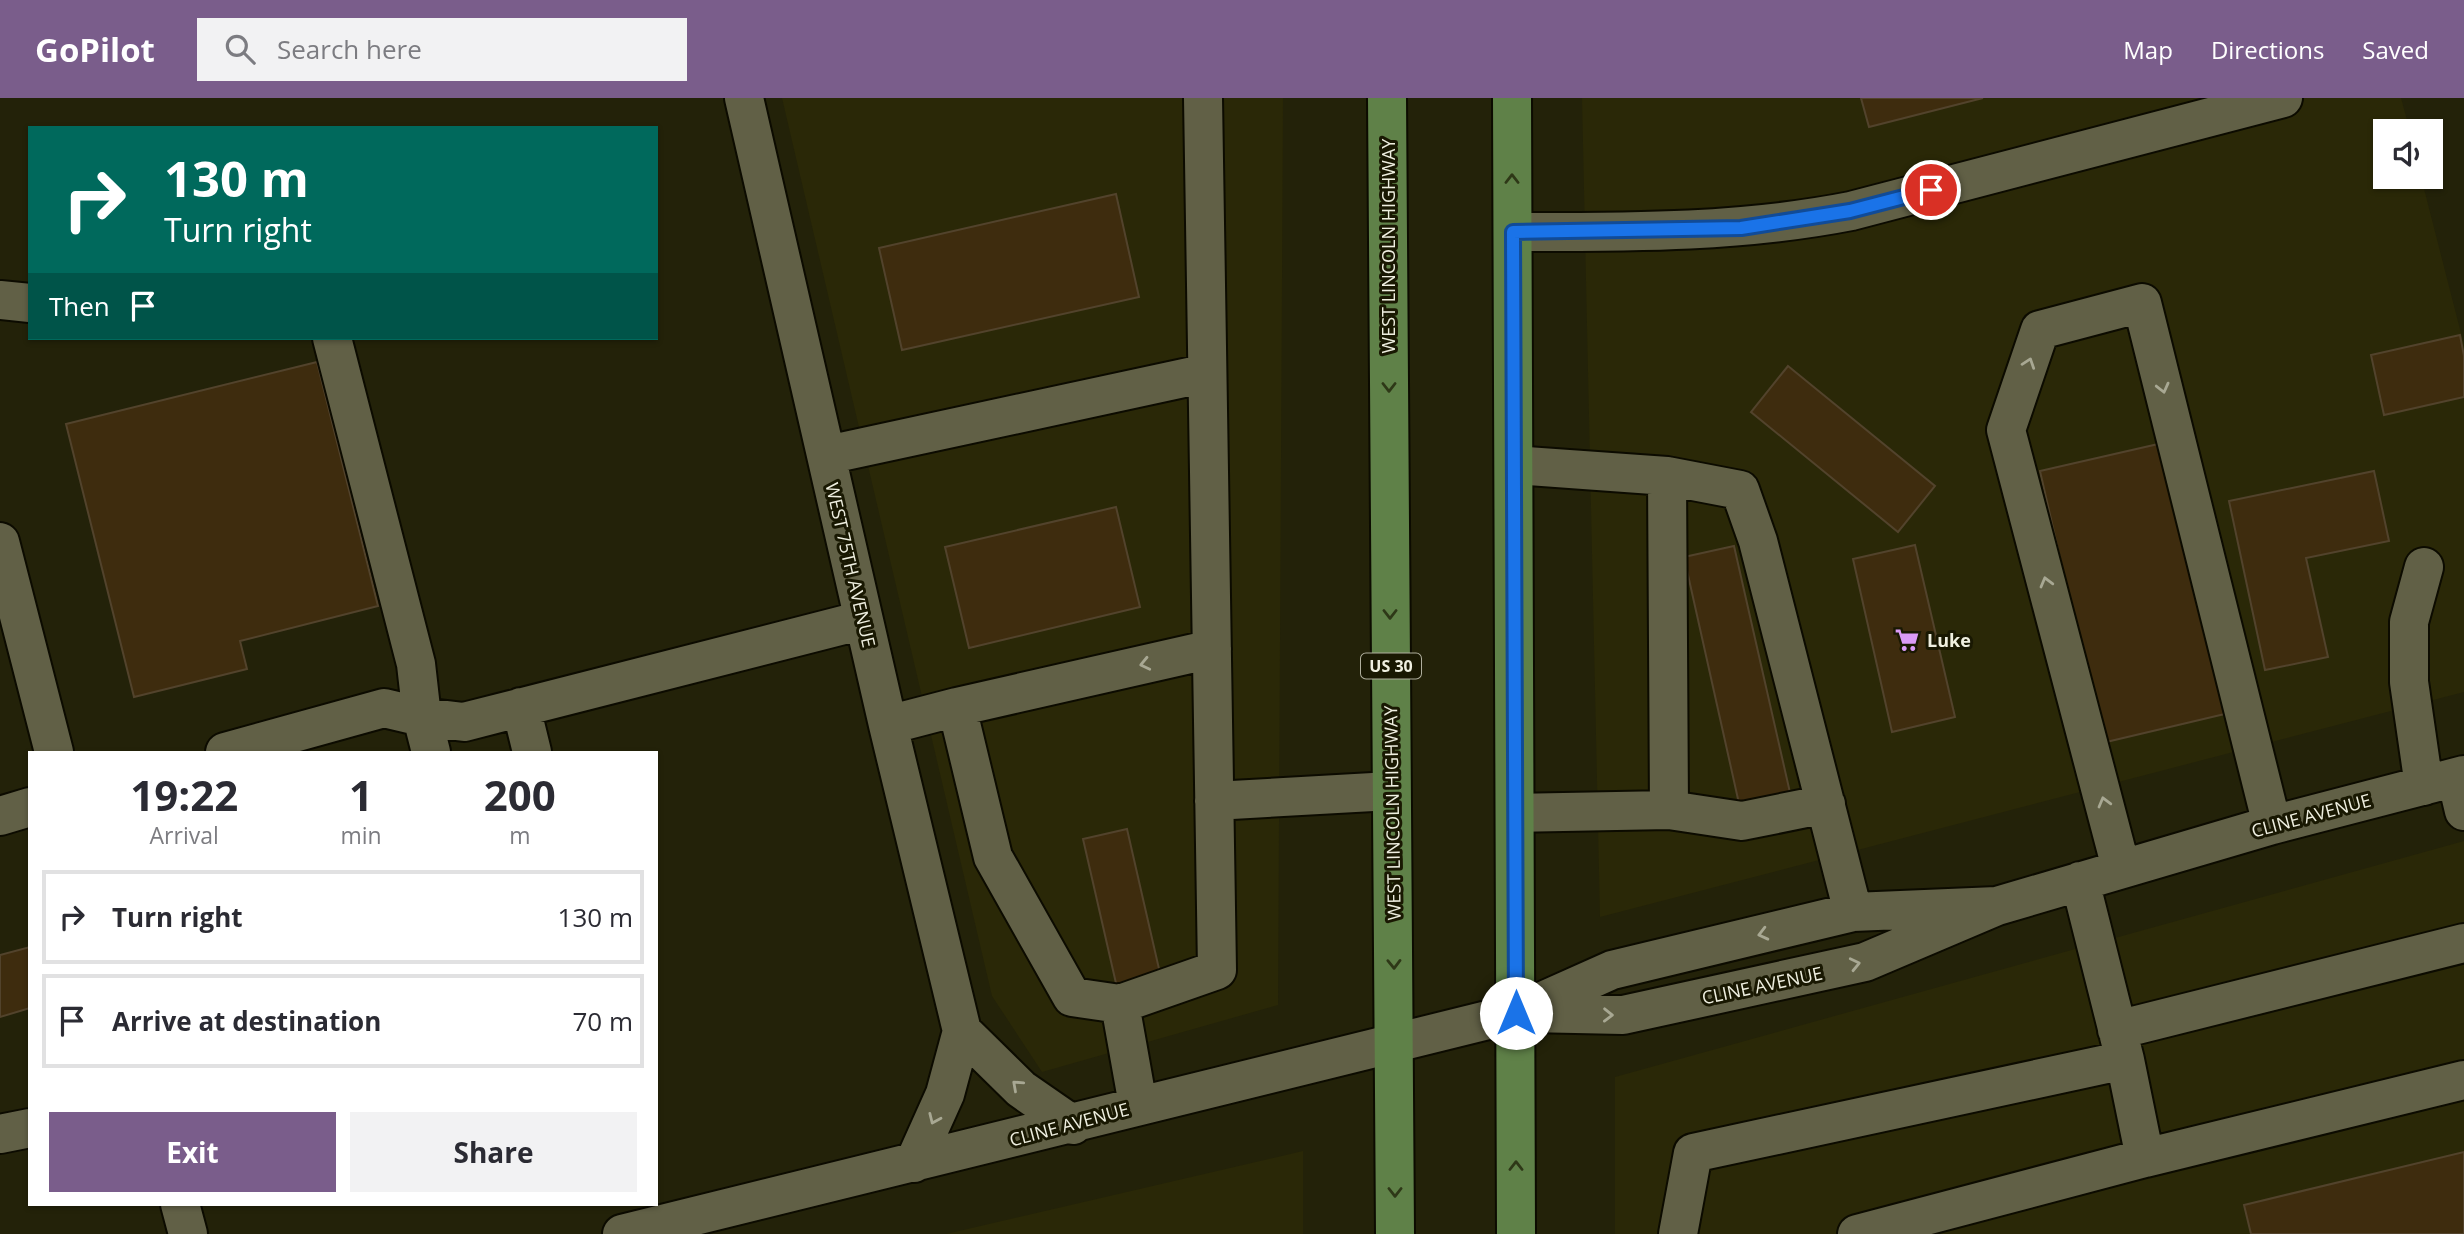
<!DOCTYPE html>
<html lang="en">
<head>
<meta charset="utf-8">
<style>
  :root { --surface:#fff; --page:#f2f2f3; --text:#2b2b33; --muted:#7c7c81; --line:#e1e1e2; --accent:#7a5d8b }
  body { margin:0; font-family:"Open Sans",sans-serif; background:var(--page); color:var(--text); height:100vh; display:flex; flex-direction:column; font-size:26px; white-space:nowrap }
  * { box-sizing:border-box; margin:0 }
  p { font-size:23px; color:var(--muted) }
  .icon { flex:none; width:38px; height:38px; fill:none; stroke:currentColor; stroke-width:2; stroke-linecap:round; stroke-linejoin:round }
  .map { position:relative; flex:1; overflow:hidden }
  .sheet { position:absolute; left:28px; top:653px; width:630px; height:455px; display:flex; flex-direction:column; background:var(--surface); border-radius:0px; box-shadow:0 2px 5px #0004 }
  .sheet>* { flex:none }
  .hud { position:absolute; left:28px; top:28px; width:630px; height:214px; border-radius:0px; box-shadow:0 2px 5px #0004; background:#00695c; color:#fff; overflow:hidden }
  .fabs { position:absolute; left:2373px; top:21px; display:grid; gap:14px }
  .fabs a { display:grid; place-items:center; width:70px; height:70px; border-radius:0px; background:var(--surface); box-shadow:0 2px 5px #0004; font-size:35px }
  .pin { position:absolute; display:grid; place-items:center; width:60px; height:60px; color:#fff; margin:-30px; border:4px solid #fff; border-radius:50%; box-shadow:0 2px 7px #0007 }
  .me { position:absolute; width:77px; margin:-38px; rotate:0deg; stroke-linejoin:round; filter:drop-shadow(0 0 5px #0008) }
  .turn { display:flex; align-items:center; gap:24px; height:147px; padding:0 21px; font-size:32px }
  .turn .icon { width:91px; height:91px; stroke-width:2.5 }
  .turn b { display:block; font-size:49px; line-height:60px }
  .then { display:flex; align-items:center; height:66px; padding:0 21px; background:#0003; gap:14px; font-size:26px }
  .eta { display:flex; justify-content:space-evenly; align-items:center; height:119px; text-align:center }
  .eta b { font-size:42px; font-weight:700; line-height:49px }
  .button { display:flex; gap:14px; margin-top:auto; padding:14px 21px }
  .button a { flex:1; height:80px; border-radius:0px; background:var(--accent); color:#fff; font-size:28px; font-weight:700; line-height:80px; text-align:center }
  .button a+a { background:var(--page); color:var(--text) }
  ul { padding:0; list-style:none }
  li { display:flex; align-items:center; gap:21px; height:94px; margin:0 14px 10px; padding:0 7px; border:4px solid var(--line); border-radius:0px }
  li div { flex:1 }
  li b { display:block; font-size:26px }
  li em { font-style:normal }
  header { display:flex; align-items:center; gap:42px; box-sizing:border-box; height:98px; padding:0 35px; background:var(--accent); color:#fff }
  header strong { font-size:33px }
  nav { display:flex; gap:38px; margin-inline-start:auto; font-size:24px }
  .search { width:490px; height:63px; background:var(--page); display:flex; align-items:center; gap:18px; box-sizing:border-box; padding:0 24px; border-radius:0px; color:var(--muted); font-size:26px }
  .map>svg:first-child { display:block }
</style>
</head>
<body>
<header>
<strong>GoPilot</strong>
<div class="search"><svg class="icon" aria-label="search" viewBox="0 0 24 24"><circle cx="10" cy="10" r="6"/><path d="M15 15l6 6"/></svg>Search here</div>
<nav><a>Map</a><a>Directions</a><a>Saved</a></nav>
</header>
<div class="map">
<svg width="2464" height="1136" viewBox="0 0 2464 1136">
  <rect width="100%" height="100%" fill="#232209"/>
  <!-- built -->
  <path fill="#2a2807" d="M782 0H1283L1278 907 1042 974 992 898Z
    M1582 0H2401L2410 33H2385V79H2421L2464 247V594L1600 819Z
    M2464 743V1136H1615V979Z
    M1303 1053V1136H946Z"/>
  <!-- building -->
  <path fill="#3e2c0e" stroke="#52432c" stroke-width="2" d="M1861 0H1983L1869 29Z
    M1116 96 1139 199 902 252 879 150Z
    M2460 237 2464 258V299L2384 317 2371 257Z
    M317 264 378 508 240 543 247 571 134 599 66 326Z
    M1788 268 1935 388 1898 434 1751 314Z
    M2167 344 2229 615 2102 645 2040 373Z
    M2374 373 2389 443 2306 460 2328 559 2265 572 2229 403Z
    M1116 409 1140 509 969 550 945 449Z
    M1915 447 1955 619 1892 634 1853 461Z
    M1734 448 1791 699 1740 710 1684 459Z
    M1127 731 1162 884 1118 894 1083 741Z
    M30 849V910L0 919V857Z
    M2464 1054V1136H2251L2244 1107Z"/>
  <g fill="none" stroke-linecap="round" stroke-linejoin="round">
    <!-- minor casing -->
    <g stroke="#0c0b00" stroke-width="42">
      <path id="minor" d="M744 0 888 627 962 933 945 996 914 1065
        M1513 134C1626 134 1739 135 1851 113L2283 0
        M0 202 30 205
        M827 357 1207 275
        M1514 367 1667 378 1740 392 1758 443 1853 814
        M1667 378 1669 712
        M0 444 54 654
        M521 609 532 654
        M957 609 1212 551
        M888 627 957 609 993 759 1072 899 1120 906 1217 872 1203 0
        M225 654 384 610 422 619 416 566 332 240
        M431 654 422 619 464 624 863 522
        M2456 679 2464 713
        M2424 688 2409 584V524L2424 469
        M1214 703 1391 693
        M1517 715 1669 712 1742 723 1826 706
        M0 718 30 709
        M2121 770 2006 332 2040 232 2142 205 2272 727
        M2080 783 2125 962 2145 1060 2464 982
        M1120 906 1138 1007
        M1528 915 1623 917 1865 864 1997 808 2272 727 2464 677
        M2117 932 2464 845
        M962 933 1021 991 1073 1027
        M0 1036 30 1030
        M180 1106 188 1136
        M622 1136 1516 915 1612 872 1853 814 1997 808
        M1678 1136 1693 1055 2125 962
        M1857 1136 2145 1060"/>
    </g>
    <!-- major casing -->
    <g stroke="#0c0b00" stroke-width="42">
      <path id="major" d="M1387 0 1395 1136
        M1512 0 1516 1136"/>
    </g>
    <!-- minor -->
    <use href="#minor" stroke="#616046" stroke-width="38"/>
    <!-- major -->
    <use href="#major" stroke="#5f8148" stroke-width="38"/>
  </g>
  <!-- one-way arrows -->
  <defs><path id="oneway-chevron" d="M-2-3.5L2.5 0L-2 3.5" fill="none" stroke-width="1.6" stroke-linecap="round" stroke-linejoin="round" transform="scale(1.75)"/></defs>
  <g stroke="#2e3817">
    <use href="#oneway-chevron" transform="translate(1512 81) rotate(-90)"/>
    <use href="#oneway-chevron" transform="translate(1389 289) rotate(90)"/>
    <use href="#oneway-chevron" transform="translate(1390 516) rotate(90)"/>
    <use href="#oneway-chevron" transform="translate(1394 866) rotate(89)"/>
    <use href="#oneway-chevron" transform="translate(1516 1068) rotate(-90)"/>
    <use href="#oneway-chevron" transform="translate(1395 1094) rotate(90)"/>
  </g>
  <g stroke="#a8a893">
    <use href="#oneway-chevron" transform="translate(2029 265) rotate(-71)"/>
    <use href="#oneway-chevron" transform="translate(2163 290) rotate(76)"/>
    <use href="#oneway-chevron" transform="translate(2046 484) rotate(-105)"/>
    <use href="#oneway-chevron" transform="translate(1145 566) rotate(167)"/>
    <use href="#oneway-chevron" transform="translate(2104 704) rotate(-105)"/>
    <use href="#oneway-chevron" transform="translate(1763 836) rotate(166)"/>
    <use href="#oneway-chevron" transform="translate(1855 866) rotate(-13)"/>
    <use href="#oneway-chevron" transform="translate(1608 917) rotate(1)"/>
    <use href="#oneway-chevron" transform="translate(1017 987) rotate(-138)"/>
    <use href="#oneway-chevron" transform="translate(934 1021) rotate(114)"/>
  </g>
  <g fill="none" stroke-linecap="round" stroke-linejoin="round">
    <!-- route casing -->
    <g stroke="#114b97" stroke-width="18">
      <path id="route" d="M1516 915 1513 134 1741 130 1850 113 1931 92"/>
    </g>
    <!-- route -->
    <use href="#route" stroke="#1a73e8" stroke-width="12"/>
  </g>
  <!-- icons -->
  <defs>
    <g id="supermarket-bare" transform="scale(1.89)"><path d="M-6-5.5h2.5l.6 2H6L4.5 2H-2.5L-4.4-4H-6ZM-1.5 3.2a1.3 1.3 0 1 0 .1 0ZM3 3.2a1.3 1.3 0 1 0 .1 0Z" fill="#da9af6" stroke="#191802" stroke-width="2.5" paint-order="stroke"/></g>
  </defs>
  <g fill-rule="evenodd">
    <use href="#supermarket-bare" x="1907" y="542"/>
  </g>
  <g text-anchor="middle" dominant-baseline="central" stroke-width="6" stroke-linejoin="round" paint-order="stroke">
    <!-- shield labels -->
    <rect fill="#191802" stroke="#afae9d" stroke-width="2" x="1361" y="555.5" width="60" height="25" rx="5"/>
    <g font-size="16" font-weight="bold" fill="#efefe0">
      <text x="1391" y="568">US 30</text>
    </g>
    <!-- street labels -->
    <g font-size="18" fill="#efefe0" stroke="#191802">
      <text transform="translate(1388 148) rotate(-90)">WEST LINCOLN HIGHWAY</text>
      <text transform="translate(851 467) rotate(77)">WEST 75TH AVENUE</text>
      <text transform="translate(1392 715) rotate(-91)">WEST LINCOLN HIGHWAY</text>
      <text transform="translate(2311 717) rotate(-15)">CLINE AVENUE</text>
      <text transform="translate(1762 887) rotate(-12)">CLINE AVENUE</text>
      <text transform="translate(1069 1026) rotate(-15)">CLINE AVENUE</text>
    </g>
    <!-- poi labels -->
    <g font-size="18" font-weight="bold" fill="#efefe0" stroke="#191802" text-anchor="start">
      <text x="1927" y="542">Luke</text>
    </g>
  </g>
</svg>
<div class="fabs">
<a><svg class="icon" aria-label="sound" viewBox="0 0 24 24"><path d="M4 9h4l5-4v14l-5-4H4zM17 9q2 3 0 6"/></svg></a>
</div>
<div class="pin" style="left:1931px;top:92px;background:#d93025"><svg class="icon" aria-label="arrive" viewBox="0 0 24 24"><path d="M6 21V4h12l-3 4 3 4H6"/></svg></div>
<svg class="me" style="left:1516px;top:915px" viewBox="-20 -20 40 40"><circle r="19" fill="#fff"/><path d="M0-13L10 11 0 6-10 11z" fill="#1a73e8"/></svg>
<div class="hud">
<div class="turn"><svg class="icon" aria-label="right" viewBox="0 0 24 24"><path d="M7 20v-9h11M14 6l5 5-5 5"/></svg><div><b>130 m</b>Turn right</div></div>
<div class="then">Then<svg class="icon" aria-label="arrive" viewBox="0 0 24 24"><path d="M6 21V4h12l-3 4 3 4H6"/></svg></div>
</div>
<section class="sheet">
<div class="eta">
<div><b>19:22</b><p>Arrival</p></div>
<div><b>1</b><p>min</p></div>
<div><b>200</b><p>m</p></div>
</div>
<ul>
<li><svg class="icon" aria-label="right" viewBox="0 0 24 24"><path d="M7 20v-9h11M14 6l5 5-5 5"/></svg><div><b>Turn right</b></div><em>130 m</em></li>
<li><svg class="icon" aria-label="arrive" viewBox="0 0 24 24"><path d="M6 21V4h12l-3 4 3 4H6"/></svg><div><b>Arrive at destination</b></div><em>70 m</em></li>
</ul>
<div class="button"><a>Exit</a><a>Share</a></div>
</section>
</div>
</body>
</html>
